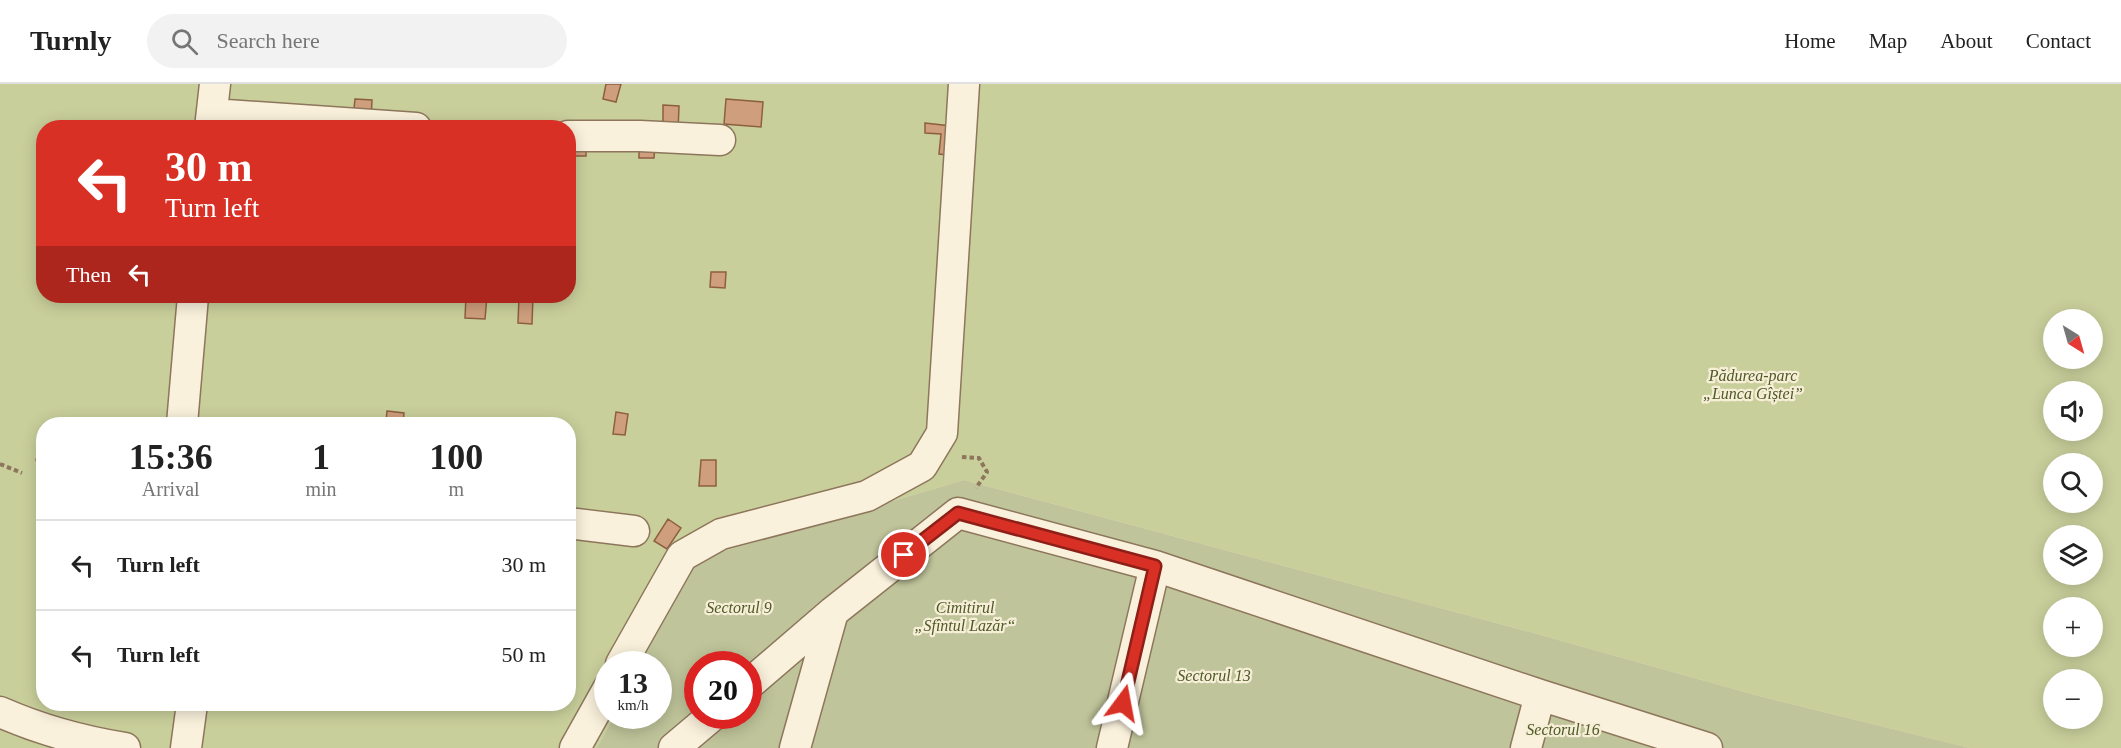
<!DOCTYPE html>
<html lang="en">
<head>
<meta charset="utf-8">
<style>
  :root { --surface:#fff; --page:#f2f2f2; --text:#222; --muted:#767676; --line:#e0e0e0 }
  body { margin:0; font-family:"Times New Roman",serif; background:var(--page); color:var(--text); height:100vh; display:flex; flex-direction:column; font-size:22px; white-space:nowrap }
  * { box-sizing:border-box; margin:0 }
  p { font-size:20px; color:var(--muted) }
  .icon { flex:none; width:33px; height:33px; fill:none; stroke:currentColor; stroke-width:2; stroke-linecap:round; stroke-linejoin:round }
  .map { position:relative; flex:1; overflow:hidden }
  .sheet { position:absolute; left:36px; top:333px; width:540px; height:294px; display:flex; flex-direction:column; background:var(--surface); border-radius:24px; box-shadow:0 3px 15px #0003 }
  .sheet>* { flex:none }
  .banner { position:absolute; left:36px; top:36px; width:540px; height:183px; border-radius:24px; box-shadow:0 3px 15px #0003; background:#d93025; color:#fff; overflow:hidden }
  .needle { width:39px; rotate:143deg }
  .tools { position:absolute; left:2043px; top:225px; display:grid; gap:12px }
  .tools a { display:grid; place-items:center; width:60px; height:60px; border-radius:50%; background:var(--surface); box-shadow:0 3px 15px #0003; font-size:30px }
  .speed { position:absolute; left:594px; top:567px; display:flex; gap:12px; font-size:30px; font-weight:700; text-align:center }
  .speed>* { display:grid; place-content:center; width:78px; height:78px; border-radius:50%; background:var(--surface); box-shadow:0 3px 15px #0003; line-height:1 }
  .speed small { font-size:15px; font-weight:400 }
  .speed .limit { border:9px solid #d22; background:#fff; color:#111 }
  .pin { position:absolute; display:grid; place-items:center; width:51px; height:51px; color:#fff; margin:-26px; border:3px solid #fff; border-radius:50%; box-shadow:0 2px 6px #0007 }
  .me { position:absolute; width:66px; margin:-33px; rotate:13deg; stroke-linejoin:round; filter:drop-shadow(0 0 4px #0008) }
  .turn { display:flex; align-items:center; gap:21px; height:126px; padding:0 30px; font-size:27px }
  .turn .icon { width:78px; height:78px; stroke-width:2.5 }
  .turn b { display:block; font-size:42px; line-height:51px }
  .then { display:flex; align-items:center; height:57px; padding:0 30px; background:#0003; gap:12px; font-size:22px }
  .eta { display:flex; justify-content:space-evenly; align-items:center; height:102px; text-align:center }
  .eta b { font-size:36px; font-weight:600; line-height:42px }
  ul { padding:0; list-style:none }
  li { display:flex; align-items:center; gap:18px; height:90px; padding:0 30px; border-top:2px solid var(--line) }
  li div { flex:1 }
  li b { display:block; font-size:22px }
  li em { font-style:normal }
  header { display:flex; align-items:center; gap:36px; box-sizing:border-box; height:84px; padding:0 30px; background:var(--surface); border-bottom:2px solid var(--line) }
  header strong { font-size:28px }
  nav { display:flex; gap:33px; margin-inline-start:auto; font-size:21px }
  .search { width:420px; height:54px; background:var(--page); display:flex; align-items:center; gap:15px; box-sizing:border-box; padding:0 21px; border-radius:33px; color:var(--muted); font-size:22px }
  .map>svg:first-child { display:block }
</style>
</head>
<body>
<header>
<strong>Turnly</strong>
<div class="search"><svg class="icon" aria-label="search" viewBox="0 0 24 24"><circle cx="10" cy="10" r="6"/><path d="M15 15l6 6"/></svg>Search here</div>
<nav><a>Home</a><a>Map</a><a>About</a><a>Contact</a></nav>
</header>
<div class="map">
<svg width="2121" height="664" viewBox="0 0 2121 664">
  <rect width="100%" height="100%" fill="#f0e4c8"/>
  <!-- green -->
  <path fill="#c9cf9b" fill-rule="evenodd" d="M0 0H2121V664H1970L1755 611 1530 548 964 396 690 477 639 580H608V632H614L597 664H0ZM44 44H568V212H44ZM2054 236H2092V274H2054ZM2054 308H2092V346H2054ZM44 340H568V620H44ZM2054 380H2092V418H2054ZM2054 452H2092V490H2054ZM2054 524H2092V562H2054ZM2054 596H2092V634H2054Z"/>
  <!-- cemetery -->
  <path fill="#bfc49a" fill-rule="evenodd" d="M964 396 1530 548 1755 611 1970 664H597L614 632H658V580H639L690 477ZM698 580H748V632H698Z"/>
  <!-- building -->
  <path fill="#cf9f7d" stroke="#8d5f41" stroke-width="1.5" d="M606 0H621L616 18 603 15Z
    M355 15 372 16 371 36 353 34Z
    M726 15 763 18 761 43 724 40Z
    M663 21 679 22 678 47H663Z
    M925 39 951 42 948 71 939 70 941 50 925 49Z
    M568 57H586V72H568Z
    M639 58 655 59 654 74H639Z
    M711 188H726L725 204 710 203Z
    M466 212H487L485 235 465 234Z
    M519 212H533L532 240 518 239Z
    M387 327 404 329 403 340H379V336L386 337Z
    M616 328 628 330 625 351 613 350Z
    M43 353H44V379L36 376Z
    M701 376H716V402H699Z
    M668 435 681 444 667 465 654 457Z"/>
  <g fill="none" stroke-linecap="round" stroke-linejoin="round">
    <!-- minor casing -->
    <g stroke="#8d765c" stroke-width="33">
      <path id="minor" d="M212 30 416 44
        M210 44 215 0
        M568 52H640L720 56
        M182 340 193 212
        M568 439 634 447
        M621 580 682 472 721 450 867 412 922 382 942 349 964 0
        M748 601 833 528 958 429 1155 482 1540 611 1707 664
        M0 628C41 646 81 657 125 664
        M186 664 192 620
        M575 664 608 605
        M674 664 712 632
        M795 664 833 528
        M1112 664 1155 482
        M1526 664 1540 611"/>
    </g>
    <!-- path -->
    <path stroke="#8d765c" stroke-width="4" stroke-dasharray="4.5 3" stroke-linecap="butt" d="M962 373 979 374 987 388 976 404
      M0 380 22 389"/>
    <!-- minor -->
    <use href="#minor" stroke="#faf1dc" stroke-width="30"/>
  </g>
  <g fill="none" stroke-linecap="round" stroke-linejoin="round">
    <!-- route casing -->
    <g stroke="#8d1f18" stroke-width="15">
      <path id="route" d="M904 471 958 429 1155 482 1123 619"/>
    </g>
    <!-- route -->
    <use href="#route" stroke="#d93025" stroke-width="10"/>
  </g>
  <g text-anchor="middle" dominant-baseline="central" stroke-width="4.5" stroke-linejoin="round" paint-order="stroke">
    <!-- park labels -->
    <g font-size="16" font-style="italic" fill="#4d5a26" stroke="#f7eed8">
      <text x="1753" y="291">Pădurea-parc<tspan x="1753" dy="18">„Lunca Gîștei”</tspan></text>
      <text x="739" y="523">Sectorul 9</text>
      <text x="965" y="523">Cimitirul<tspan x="965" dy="18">„Sfîntul Lazăr“</tspan></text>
      <text x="1214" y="591">Sectorul 13</text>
      <text x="1563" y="645">Sectorul 16</text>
    </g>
  </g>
</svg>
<div class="tools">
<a><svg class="needle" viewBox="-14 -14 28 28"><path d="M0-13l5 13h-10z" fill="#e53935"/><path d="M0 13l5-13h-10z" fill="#767676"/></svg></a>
<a><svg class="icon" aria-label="sound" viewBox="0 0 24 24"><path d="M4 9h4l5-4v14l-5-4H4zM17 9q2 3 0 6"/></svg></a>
<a><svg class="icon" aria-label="search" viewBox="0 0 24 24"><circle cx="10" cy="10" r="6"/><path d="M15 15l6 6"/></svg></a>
<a><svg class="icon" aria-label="layers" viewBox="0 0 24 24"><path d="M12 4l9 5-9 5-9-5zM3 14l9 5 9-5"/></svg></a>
<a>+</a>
<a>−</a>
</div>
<div class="speed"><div>13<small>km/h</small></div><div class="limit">20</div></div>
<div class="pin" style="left:904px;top:471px;background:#d93025"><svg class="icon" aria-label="arrive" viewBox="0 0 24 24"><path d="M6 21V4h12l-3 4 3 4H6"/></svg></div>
<svg class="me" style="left:1123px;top:619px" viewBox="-20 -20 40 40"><path d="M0-17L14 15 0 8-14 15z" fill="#d93025" stroke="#fff" stroke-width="4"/></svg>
<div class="banner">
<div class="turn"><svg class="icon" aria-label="left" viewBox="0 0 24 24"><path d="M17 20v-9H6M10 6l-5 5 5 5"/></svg><div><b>30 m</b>Turn left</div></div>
<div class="then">Then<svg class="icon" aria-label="left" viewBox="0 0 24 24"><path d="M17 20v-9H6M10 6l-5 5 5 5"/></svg></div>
</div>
<section class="sheet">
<div class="eta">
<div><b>15:36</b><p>Arrival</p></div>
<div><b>1</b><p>min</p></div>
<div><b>100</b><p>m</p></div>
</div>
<ul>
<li><svg class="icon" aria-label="left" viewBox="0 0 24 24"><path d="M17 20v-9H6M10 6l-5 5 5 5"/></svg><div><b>Turn left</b></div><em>30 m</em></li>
<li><svg class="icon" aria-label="left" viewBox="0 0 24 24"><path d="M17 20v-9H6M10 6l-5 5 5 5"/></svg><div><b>Turn left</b></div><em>50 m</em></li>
</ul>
</section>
</div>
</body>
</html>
